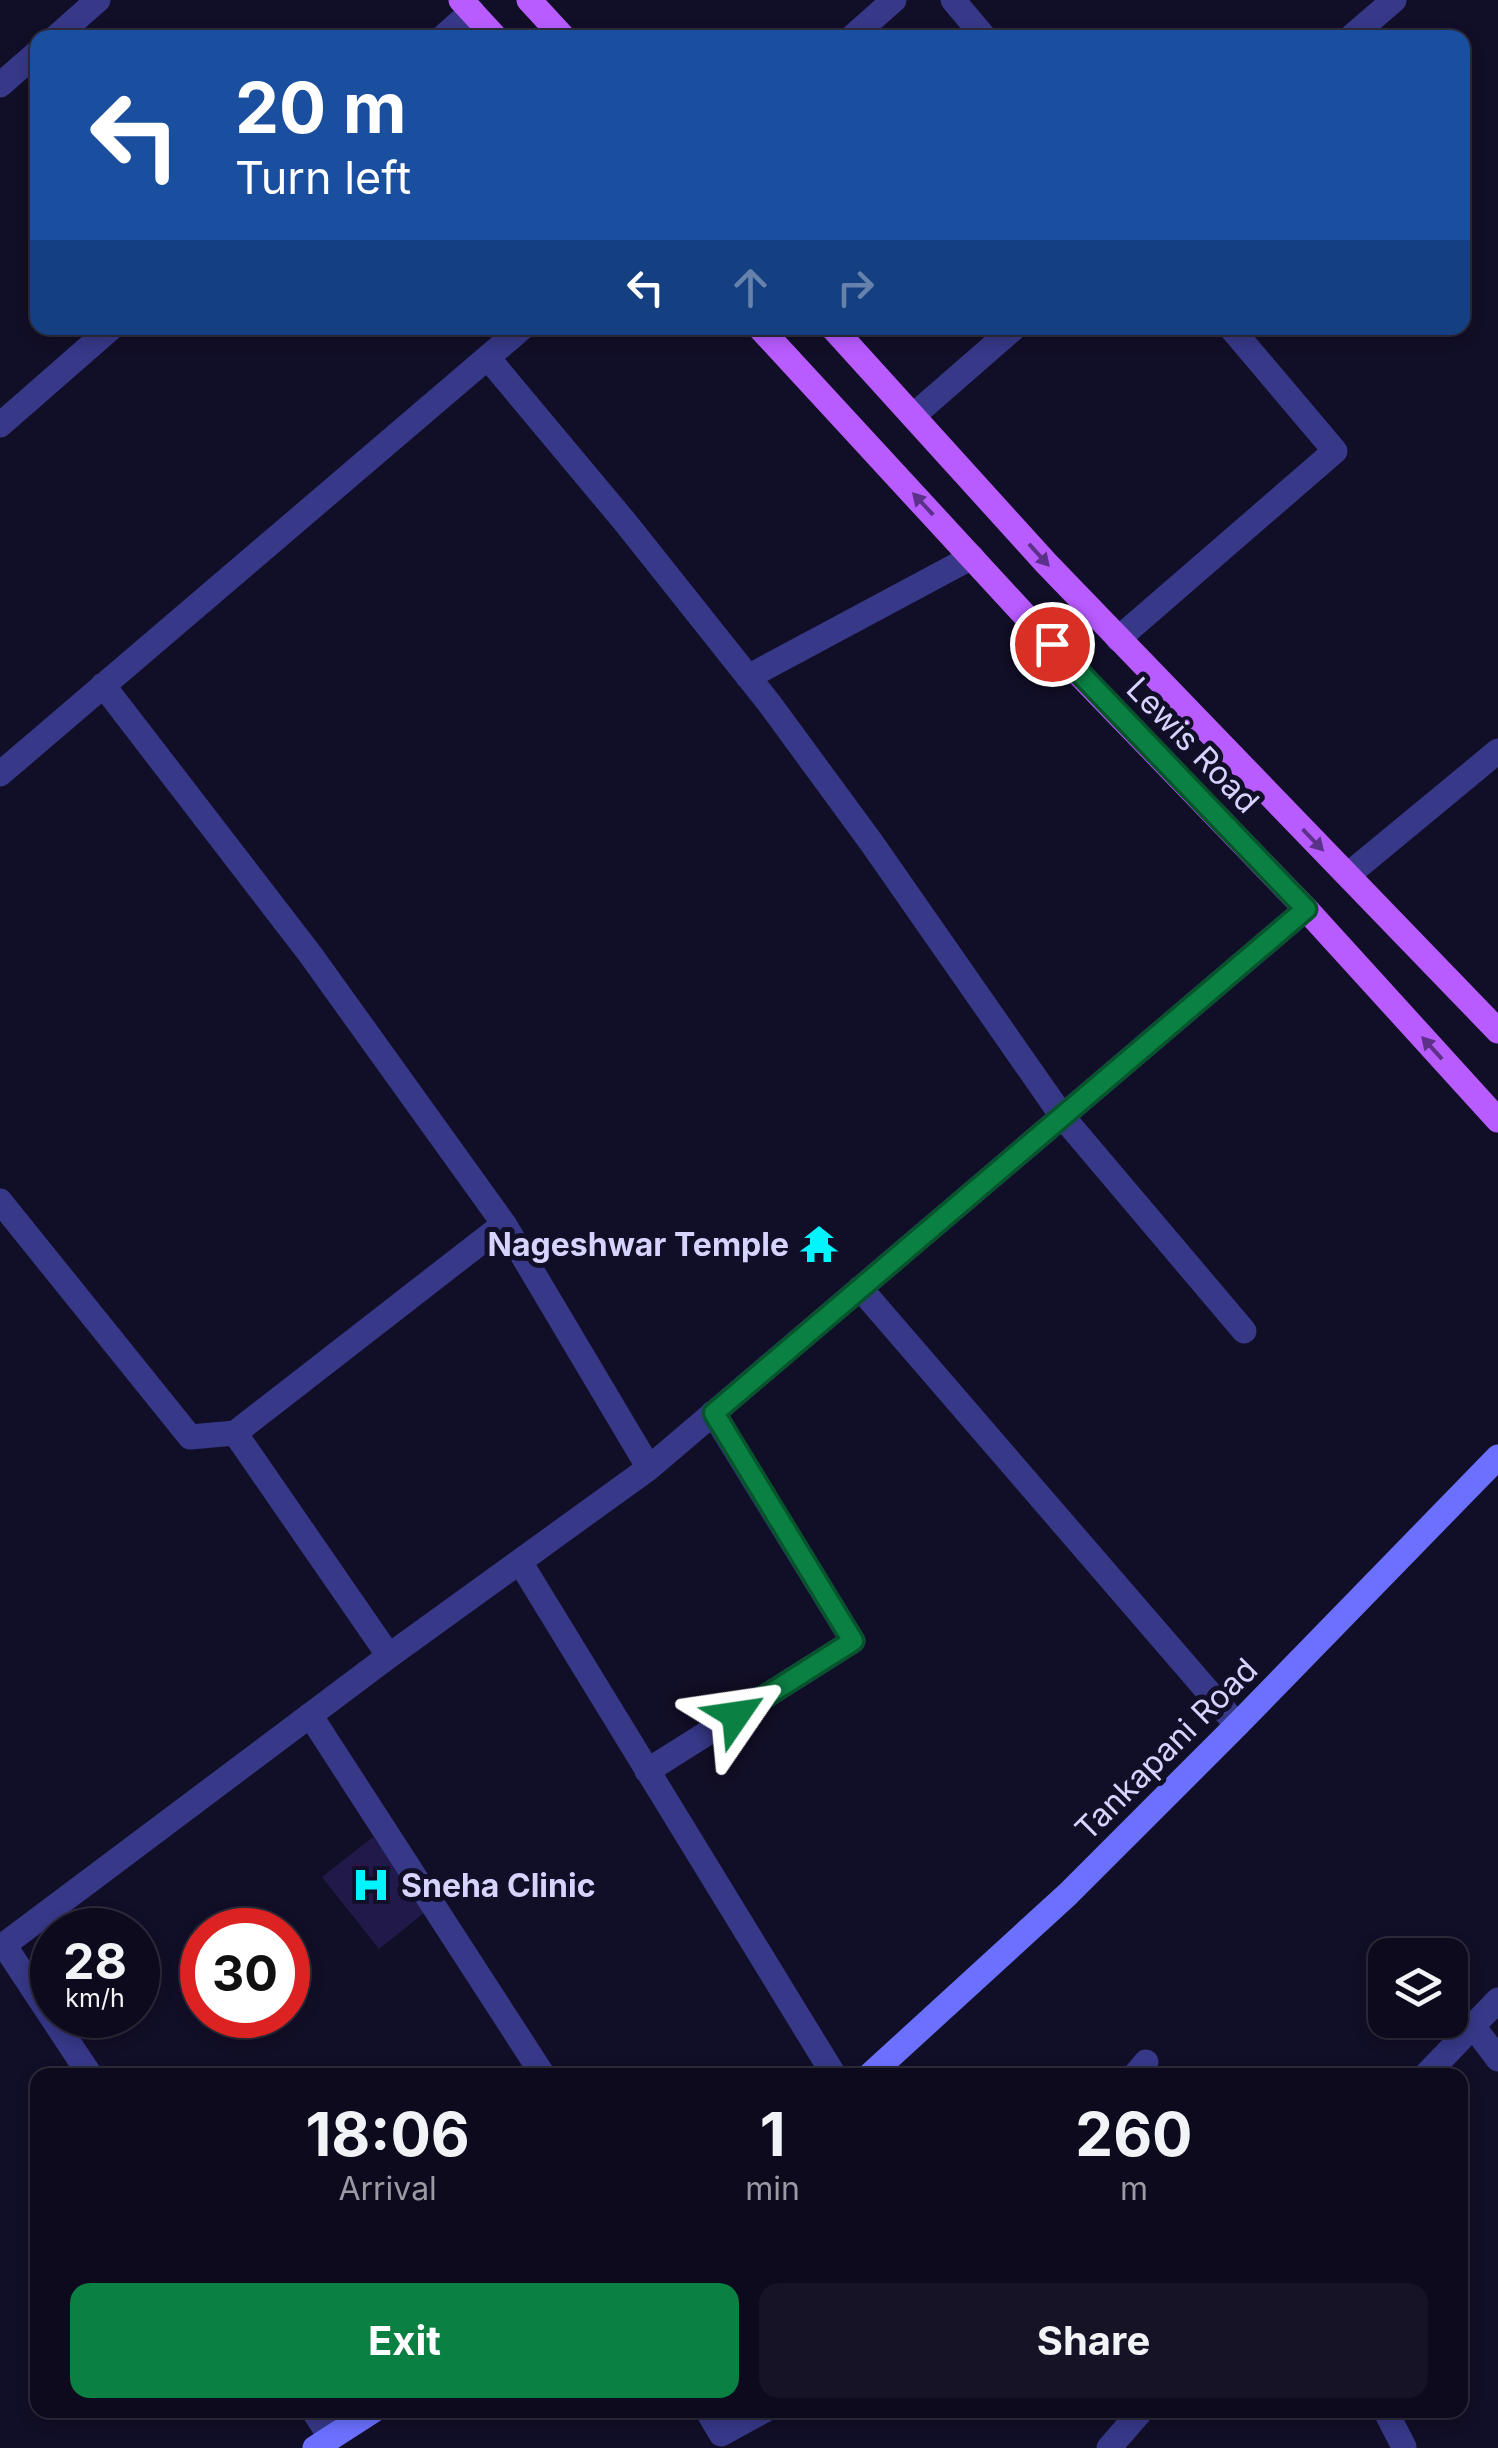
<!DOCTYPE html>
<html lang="en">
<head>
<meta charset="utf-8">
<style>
  :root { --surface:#0d0a1d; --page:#161326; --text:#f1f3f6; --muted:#9a9aa4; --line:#2d2b3b; --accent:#0b8043 }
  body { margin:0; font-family:Inter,sans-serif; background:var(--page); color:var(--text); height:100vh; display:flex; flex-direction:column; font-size:38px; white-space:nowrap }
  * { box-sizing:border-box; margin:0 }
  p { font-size:32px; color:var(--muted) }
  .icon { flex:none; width:55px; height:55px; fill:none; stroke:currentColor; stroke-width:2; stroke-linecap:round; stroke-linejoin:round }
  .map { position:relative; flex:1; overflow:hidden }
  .sheet { position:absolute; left:30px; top:2068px; width:1438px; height:350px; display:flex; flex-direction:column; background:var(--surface); border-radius:20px; box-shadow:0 5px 15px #0003,0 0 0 2px var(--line) }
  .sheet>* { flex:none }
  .banner { position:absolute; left:30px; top:30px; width:1440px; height:305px; border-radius:20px; box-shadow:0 5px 15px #0003,0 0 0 2px var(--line); background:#1a4fa0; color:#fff; overflow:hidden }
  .tools { position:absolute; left:1368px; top:1938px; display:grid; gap:20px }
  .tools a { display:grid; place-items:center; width:100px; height:100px; border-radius:20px; background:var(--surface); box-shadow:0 5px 15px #0003,0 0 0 2px var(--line); font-size:50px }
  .speed { position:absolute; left:30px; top:1908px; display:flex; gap:20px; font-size:50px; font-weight:700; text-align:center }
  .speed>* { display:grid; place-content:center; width:130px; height:130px; border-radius:50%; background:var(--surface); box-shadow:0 5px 15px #0003,0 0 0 2px var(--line); line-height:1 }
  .speed small { font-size:25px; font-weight:400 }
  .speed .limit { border:15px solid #d22; background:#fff; color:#111 }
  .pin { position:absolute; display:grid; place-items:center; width:85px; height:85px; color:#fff; margin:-42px; border:5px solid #fff; border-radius:50%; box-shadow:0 2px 10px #0007 }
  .me { position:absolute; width:110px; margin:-55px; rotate:58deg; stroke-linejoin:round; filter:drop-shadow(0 0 8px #0008) }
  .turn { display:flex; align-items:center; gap:35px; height:210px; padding:0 40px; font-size:45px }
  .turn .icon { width:130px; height:130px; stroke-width:2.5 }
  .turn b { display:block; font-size:70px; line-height:85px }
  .lanes { display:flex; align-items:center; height:95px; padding:0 40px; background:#0003; justify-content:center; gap:50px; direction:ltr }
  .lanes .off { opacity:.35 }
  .eta { display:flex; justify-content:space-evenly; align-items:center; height:170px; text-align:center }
  .eta b { font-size:60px; font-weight:700; line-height:70px }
  .primary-button { display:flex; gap:20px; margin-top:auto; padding:20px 40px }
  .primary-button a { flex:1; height:115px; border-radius:20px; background:var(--accent); color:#fff; font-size:40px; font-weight:700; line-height:115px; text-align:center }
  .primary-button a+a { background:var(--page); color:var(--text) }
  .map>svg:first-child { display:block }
</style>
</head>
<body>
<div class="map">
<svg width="1498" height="2448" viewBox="0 0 1498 2448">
  <rect width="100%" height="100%" fill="#110e27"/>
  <!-- building -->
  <path fill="#201949" d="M373 1837 429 1909 379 1949 322 1877Z"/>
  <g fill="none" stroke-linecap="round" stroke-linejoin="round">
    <!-- street -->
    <path stroke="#373888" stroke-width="25" d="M953 0 985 38
      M55 38 98 0
      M442 38 472 11
      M851 38 894 0
      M1350 38 1394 0
      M0 85 38 52
      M488 358 625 522 769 703 871 842 1062 1116 1244 1331
      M913 416 1014 328
      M0 425 111 328
      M1118 639 1335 451 1231 328
      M748 677 972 557
      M103 685 310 954 504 1224 649 1468
      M0 774 522 328
      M1348 875 1498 751
      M0 1201 190 1437 235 1433 504 1224
      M860 1288 1237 1725
      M235 1433 389 1656
      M520 1562 834 2075
      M310 1715 543 2075
      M647 1771 853 1641 713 1413
      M4 1945 90 2075
      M0 1948 389 1656 649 1468 1306 909
      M1473 2026 1498 2059
      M1135 2075 1146 2062
      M1426 2075 1498 2000
      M313 2410 331 2438
      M707 2410 721 2434 765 2410
      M1385 2410 1404 2447
      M1109 2448 1142 2410"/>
    <!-- secondary -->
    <path stroke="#6b70ff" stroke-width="25" d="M870 2075 1068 1894 1237 1725 1498 1457
      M315 2448 374 2410"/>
    <!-- primary -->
    <path stroke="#b85bff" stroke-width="25" d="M461 0 496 38
      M529 0 564 38
      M760 328 1079 674 1306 909 1498 1120
      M833 328 1046 563 1498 1031"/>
  </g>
  <!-- one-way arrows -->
  <defs><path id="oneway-solid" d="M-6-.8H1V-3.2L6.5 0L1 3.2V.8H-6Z" transform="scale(2.5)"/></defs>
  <g fill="#5c3188">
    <use href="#oneway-solid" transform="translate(923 504) rotate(-133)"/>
    <use href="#oneway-solid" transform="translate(1039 555) rotate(48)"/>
    <use href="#oneway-solid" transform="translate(1313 840) rotate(46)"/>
    <use href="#oneway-solid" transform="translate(1432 1048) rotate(-132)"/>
  </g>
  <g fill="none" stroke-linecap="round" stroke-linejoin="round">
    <!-- route casing -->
    <g stroke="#07532c" stroke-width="25">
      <path id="route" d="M736 1715 853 1641 714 1413 1306 909 1052 644"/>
    </g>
    <!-- route -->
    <use href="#route" stroke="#0b8043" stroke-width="18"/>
  </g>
  <!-- icons -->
  <defs>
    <g id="temple-bare" transform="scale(3)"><path d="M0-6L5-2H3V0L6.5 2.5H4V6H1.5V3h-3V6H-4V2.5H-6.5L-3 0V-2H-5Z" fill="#00f5ff" stroke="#110e27" stroke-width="2.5" paint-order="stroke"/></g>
    <g id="hospital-bare" transform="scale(3)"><path d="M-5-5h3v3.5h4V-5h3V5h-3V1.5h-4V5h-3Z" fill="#00f5ff" stroke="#110e27" stroke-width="2.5" paint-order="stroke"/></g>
  </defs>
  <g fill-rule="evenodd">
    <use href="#temple-bare" x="819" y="1244"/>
    <use href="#hospital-bare" x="371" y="1885"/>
  </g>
  <g text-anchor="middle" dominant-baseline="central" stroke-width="10" stroke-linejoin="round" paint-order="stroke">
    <!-- street labels -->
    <g font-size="32" fill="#d6d4ff" stroke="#110e27">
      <text transform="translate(1193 745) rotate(46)">Lewis Road</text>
      <text transform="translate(1166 1749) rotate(-45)">Tankapani Road</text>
    </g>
    <!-- poi labels -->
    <g font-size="32" font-weight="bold" fill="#d6d4ff" stroke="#110e27" text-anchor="end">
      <text x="789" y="1244">Nageshwar Temple</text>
      <text x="401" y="1885" text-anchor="start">Sneha Clinic</text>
    </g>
  </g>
</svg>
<div class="tools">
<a><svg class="icon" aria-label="layers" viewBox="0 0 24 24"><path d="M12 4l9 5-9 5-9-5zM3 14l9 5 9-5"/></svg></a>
</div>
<div class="speed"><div>28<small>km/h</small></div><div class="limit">30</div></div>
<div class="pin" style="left:1052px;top:644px;background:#d93025"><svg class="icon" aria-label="arrive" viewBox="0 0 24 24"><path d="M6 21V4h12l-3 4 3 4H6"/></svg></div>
<svg class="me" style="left:736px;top:1715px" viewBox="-20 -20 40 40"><path d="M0-17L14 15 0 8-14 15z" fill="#0b8043" stroke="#fff" stroke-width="4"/></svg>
<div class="banner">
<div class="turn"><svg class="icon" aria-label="left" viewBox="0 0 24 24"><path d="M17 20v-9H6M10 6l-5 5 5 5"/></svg><div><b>20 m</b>Turn left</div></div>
<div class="lanes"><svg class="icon" aria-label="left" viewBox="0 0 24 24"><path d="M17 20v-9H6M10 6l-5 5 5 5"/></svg><svg class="icon off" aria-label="ahead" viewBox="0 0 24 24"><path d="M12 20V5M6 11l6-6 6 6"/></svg><svg class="icon off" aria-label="right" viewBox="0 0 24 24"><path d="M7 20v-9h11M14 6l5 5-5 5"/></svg></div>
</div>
<section class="sheet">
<div class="eta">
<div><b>18:06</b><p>Arrival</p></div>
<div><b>1</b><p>min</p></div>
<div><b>260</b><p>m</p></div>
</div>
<div class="primary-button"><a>Exit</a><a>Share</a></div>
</section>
</div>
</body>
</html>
